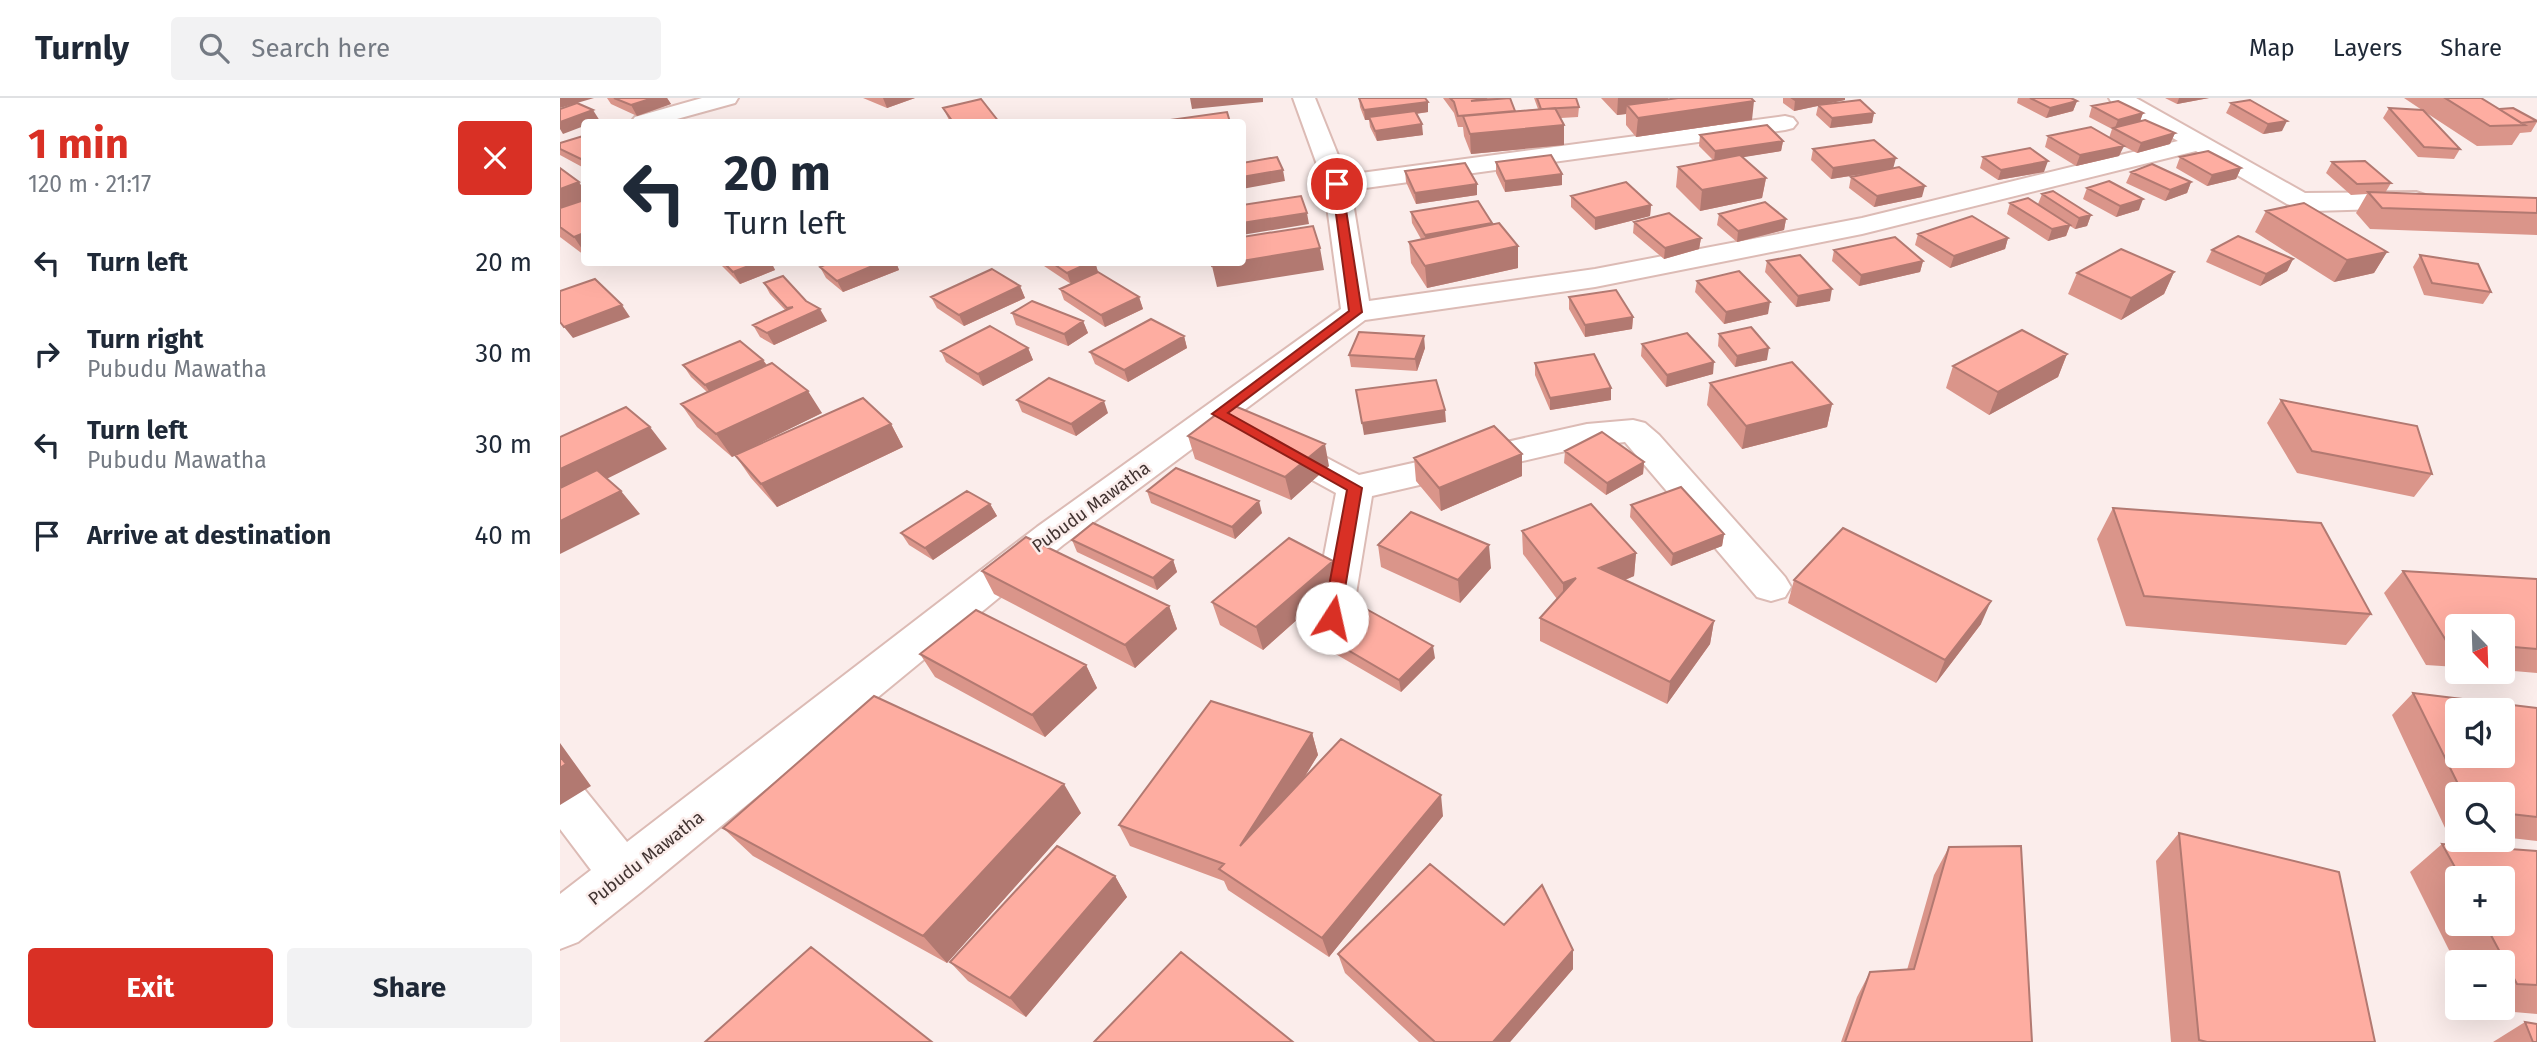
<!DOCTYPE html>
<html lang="en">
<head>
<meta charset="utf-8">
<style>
  :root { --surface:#fff; --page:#f2f2f3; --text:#1f2937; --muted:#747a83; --line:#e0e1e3; --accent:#d93025 }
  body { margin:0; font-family:"Fira Sans",sans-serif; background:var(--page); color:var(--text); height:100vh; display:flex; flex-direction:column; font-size:26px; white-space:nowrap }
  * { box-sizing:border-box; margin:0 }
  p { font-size:23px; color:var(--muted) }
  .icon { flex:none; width:38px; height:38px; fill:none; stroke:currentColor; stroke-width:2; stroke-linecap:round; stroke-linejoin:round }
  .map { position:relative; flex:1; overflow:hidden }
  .drawer { display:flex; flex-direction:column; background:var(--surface); width:560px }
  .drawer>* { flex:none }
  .top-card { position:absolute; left:21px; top:21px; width:665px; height:147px; border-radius:7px; box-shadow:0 7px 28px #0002; background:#fff; color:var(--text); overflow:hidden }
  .needle { width:46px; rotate:157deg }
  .controls { position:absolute; left:1885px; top:516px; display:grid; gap:14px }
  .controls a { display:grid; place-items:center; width:70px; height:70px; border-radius:7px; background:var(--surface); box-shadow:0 7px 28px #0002; font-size:35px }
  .pin { position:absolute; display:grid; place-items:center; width:60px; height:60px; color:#fff; margin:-30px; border:4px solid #fff; border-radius:50%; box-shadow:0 2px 7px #0007 }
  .me { position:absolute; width:77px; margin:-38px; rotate:10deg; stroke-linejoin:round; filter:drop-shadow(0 0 5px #0008) }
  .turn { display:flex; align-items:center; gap:24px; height:147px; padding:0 28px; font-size:32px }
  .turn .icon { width:91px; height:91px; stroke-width:2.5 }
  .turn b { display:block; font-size:49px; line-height:60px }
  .round { display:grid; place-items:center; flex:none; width:74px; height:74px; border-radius:7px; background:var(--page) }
  .summary { display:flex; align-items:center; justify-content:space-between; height:119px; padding:0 28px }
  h1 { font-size:42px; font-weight:700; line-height:52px; color:var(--accent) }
  .button { display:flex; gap:14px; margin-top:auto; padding:14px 28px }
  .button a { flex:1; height:80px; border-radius:7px; background:var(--accent); color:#fff; font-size:28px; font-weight:700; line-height:80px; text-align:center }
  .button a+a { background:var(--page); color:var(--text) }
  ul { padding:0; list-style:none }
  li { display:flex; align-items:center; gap:21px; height:91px; padding:0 28px }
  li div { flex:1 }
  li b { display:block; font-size:26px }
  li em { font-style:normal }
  header { display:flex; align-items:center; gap:42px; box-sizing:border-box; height:98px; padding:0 35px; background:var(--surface); border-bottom:2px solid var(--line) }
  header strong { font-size:33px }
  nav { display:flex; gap:38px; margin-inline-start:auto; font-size:24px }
  .search { width:490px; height:63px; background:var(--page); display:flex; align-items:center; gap:18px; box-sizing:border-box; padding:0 24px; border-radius:7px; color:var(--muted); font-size:26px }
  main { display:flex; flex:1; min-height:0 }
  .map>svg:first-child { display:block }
</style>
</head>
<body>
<header>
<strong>Turnly</strong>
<div class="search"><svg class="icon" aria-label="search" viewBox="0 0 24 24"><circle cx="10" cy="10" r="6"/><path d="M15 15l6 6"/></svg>Search here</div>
<nav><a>Map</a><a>Layers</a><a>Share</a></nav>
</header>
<main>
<section class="drawer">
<div class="summary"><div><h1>1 min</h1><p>120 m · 21:17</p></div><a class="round" style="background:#d93025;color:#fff"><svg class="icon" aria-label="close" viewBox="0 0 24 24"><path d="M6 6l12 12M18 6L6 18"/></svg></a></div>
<ul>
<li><svg class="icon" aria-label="left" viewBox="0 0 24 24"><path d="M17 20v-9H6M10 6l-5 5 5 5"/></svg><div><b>Turn left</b></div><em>20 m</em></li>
<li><svg class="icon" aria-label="right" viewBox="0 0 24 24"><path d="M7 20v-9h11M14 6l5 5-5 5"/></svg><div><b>Turn right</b><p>Pubudu Mawatha</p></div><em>30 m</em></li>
<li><svg class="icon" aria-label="left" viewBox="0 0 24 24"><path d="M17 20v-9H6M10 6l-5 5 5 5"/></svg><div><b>Turn left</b><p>Pubudu Mawatha</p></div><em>30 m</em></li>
<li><svg class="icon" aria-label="arrive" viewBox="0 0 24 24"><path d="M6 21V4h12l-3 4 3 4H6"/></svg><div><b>Arrive at destination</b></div><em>40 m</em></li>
</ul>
<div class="button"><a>Exit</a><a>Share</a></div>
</section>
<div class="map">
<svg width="1977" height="944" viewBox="0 0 1977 944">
  <rect width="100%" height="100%" fill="#fbedeb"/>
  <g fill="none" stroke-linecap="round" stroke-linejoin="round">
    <!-- minor casing -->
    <g stroke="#dcbbb5" stroke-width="4">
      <path id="minor" d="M142 0H178L175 5 106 24H71L75 19Z
        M733 0H755L786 77 1225 18 1233 20 1237 25 1233 30 1225 32 791 92 809 203 1035 171 1302 120 1618 43 1552 5 1549 0H1576L1745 95 1856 94 1865 97 1869 102 1865 107 1856 110 1753 113 1727 106 1636 53 1302 136 1035 189 805 222 503 447 81 794 18 844 0 851V796L31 772 0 731V675L16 681 67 744 477 429 781 211 764 86Z
        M1073 322 1085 325 1099 337 1225 479 1231 489 1225 499 1211 503 1197 499 1065 344 1027 348 812 398 792 520 786 531 772 535 758 531 752 520 776 395 707 357 702 349 707 341 719 338 731 341 799 377 1027 326Z"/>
    </g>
    <!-- minor -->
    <use href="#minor" fill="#fff" fill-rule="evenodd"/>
  </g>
  <!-- wall -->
  <path fill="#da958a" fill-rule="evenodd" d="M47 0H107L111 6 77 18 51 6Z
    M303 0H355L327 10Z
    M799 0 868 14 856 16 863 37 817 43 810 29 809 22H805L800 9Z
    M883 0H937L955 13 978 11 974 0H1016L1019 9 1018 19 1001 20 1004 27V47L911 56 904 38 903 29H898L894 15Z
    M1041 0H1108V1H1192V22L1076 39 1066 27V16L1057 17Z
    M1223 0H1285V2L1269 5 1314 15 1312 25 1270 30 1256 17 1258 8 1234 13 1223 5Z
    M1458 0H1511L1517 3 1513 13 1486 20 1457 5Z
    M1605 0H1649L1617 6Z
    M1844 0H1921L1939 11 1977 23V24L1971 34 1960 35 1952 47 1917 48 1865 14 1900 51 1894 61 1858 59 1823 20 1829 10 1862 12Z
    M1671 5 1722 33 1703 36 1666 15Z
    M1532 8 1583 15 1580 23 1615 35 1610 46 1577 55 1563 48 1559 58 1516 68 1485 49 1488 38 1549 40 1552 31 1529 19Z
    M383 10 439 24H390Z
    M1140 37 1223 43 1221 53 1182 59 1206 80 1202 100 1140 113 1116 89 1118 69 1153 62 1139 48Z
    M24 38V70L0 57V45Z
    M1253 51 1333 70 1362 99 1314 109 1289 90 1291 79 1316 74 1271 81 1251 62Z
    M1423 59 1484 74 1438 82 1420 70Z
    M1620 59 1681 70 1676 81 1647 88 1616 70Z
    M936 64 1002 87 945 94 936 75Z
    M1772 64 1831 85 1825 95 1977 100V137L1810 131 1796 115 1807 96 1791 97 1766 75Z
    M0 70 24 92V157L0 139Z
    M845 73 917 86V97L856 106 846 84Z
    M1571 74 1631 84 1627 95 1605 103 1566 85Z
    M1527 90 1579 112 1556 119 1523 101Z
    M1482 96 1531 117 1527 128 1515 131 1510 128 1506 138 1488 143 1447 116 1450 105 1478 106Z
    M1011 98 1091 107 1090 118 1035 132 1011 109Z
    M1706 113 1827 154 1814 175 1774 184 1695 134Z
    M851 114 932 125 958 170 867 190 851 165 849 144 861 141 852 125Z
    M1159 116 1226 121 1224 132 1177 144 1157 127Z
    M1074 124 1141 140 1139 151 1104 161 1073 135Z
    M1358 136 1448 140 1445 151 1390 170 1355 147Z
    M1274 152 1363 163 1360 174 1299 188 1272 163Z
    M1652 152 1733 161 1727 173 1700 188 1646 164Z
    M1860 157 1931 194 1923 206 1864 197 1853 169Z
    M1207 163 1270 203 1236 209 1205 174Z
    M158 164H211L215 172 180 186Z
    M271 164H336L339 172 283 194 266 180 260 169Z
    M478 164H535L538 174 579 199 583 211 545 229 504 202 500 191 511 186Z
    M1614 174 1604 196 1561 222 1508 196 1517 175Z
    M1137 183 1208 216 1164 226 1135 194Z
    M204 185 267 223 214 247 200 239 193 227 225 212 210 196Z
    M460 188 465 200 404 228 377 210 371 199Z
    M1009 199 1073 219 1072 231 1025 239 1009 211Z
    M452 215 523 223 528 235 508 248 456 227Z
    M1159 236 1207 262 1175 269 1158 248Z
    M624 238 627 250 568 284 535 266 530 254Z
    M1082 246 1153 276 1106 289 1081 258Z
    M468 250 473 262 423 288 386 264 381 253Z
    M865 250 857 273 791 269 789 257Z
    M1507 256 1498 279 1429 317 1386 290 1393 268Z
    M203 262 207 267 262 315 172 359 137 329 121 306 147 294 131 279 123 267Z
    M975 265 1051 290V302L990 312 975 277Z
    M1150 285 1272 306 1267 329 1182 351 1147 307Z
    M457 302 548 315 516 338 462 314Z
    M1721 302 1872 376 1854 399 1737 375 1707 325Z
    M331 326 343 349 217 409 191 380 175 357Z
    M628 338 769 368 731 402 635 361Z
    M1005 353 1084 364 1083 376 1046 397 1004 365Z
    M854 360 962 378 881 413 856 383Z
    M587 393 702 415 675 441 591 405Z
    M430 406 437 418 373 462 349 447 341 435Z
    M1071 407 1164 436 1162 448 1111 468 1070 419Z
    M1553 410 1811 516 1786 547 1566 528 1537 441Z
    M962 433 1076 455 1074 478 1065 482 1154 523 1150 546 1107 606 980 543V520L997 501 963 456Z
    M512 442 613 462 617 474 597 492 517 454Z
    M818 447 931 470 900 505 821 469Z
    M773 463 777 486 703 552 660 527 652 504Z
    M422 473 609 508 617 531 575 570 434 496Z
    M1843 473 1977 481V575L1942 572V528H1897V569L1866 567 1824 495Z
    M1234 482 1421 526 1376 585 1228 505Z
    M764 538 875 560 841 594 767 551Z
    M360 556 526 567 537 590 485 639 375 579Z
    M1853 595 1977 610V743L1942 739V696H1897V733L1886 732 1832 617Z
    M752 635 758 657 742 683 883 718 769 859 668 792 664 783 570 748 559 727Z
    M521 715 387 865 193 758 163 730Z
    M1619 735 1815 944H1611L1596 763Z
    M1882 746 1977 753V916L1919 911 1942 910V864H1897V868L1850 774ZM1897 780H1942V826H1897Z
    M1389 749 1472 944H1281L1297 899 1310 874 1347 872 1374 777Z
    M555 778 567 799 466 919 408 883 390 864Z
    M944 827 1013 871 950 944H859L785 875 778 856Z
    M1965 924 1977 944H1933Z"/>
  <!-- shaded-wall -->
  <path fill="#b27971" d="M0 0H34L0 10Z
    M93 0H107L111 6 77 18 71 7Z
    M323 0H355L327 10Z
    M630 0H703V4L632 11Z
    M1058 0H1108V10L1067 7 1066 16 1057 17Z
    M1247 0H1285V2L1234 13 1235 2Z
    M1619 0H1649L1617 6Z
    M1194 3 1192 22 1076 39 1078 20Z
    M1517 3 1513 13 1486 20 1490 10Z
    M868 4V14L810 22 809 19V22H805L804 12Z
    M33 12 40 23 35 24H24V28L3 36 0 31V24Z
    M1314 15 1312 25 1270 30 1272 20Z
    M1583 15 1579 26 1554 32 1558 22Z
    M1727 23 1722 33 1703 36 1708 26Z
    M862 26 863 37 817 43 815 33Z
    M1004 27V47L911 56 910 36Z
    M1615 35 1610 46 1577 55 1581 45Z
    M1223 43 1221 53 1154 64 1155 53Z
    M1564 48 1559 58 1516 68 1520 57Z
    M1336 60 1333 71 1271 81 1273 70Z
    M1488 63 1484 74 1438 82 1441 72Z
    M1681 70 1676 81 1647 88 1652 77Z
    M723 72 725 83 682 91V79Z
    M1002 76V87L945 94V83Z
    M1206 80 1202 100 1140 113 1142 92Z
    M19 84 24 92V108L0 116V91Z
    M1631 84 1627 95 1605 103 1610 92Z
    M917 86V97L856 106 855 95Z
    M1365 88 1362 99 1314 109 1317 98Z
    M1583 101 1579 112 1556 119 1560 108Z
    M1091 107 1090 118 1035 132V120Z
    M747 115 749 126 682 137V125Z
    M1531 117 1527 128 1515 131 1519 120Z
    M1226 121 1224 132 1177 144 1178 133Z
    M932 125V136L866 148 865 137Z
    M1510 127 1506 138 1488 143 1492 131Z
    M24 135V154L14 139Z
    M1141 140 1139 151 1104 161 1105 150Z
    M1448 140 1445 151 1390 170 1394 158Z
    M958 148V170L867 190 865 168Z
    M760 150 764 172 657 189 652 168 671 164H682V163Z
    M1827 154 1814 175 1774 184 1787 162Z
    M1733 161 1727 173 1700 188 1706 176Z
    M1363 163 1360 174 1299 188 1301 177Z
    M199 164H211L215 172 180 186 173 174Z
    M322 164H336L339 172 283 194 277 183Z
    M531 164H535L538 174 511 186 507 175Z
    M1614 174 1604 196 1561 222 1571 200Z
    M460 188 465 200 404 228 399 217Z
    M1272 191 1270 203 1236 209 1238 198Z
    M579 199 583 211 545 229 541 217Z
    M1210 204 1208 216 1164 226 1166 214Z
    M62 207 70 219 13 240 4 229Z
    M227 210 260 211 267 223 214 247 207 235 234 222Z
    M1073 219 1072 231 1025 239V227Z
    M523 223 528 235 508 248 504 236Z
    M624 238 627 250 568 284 564 272Z
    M864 238 865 250 857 273 855 261Z
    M468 250 473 262 423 288 418 276Z
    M1209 250 1207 262 1175 269 1177 258Z
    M1507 256 1498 279 1429 317 1438 294Z
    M203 262 211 274 153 299 145 287Z
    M1154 264 1153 276 1106 289 1107 277Z
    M1051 290V302L990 312V300Z
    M248 293 262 315 172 359 156 336Z
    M544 303 548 315 516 338 511 326Z
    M1272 306 1267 329 1182 351 1186 328Z
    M885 312 886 324 804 337 802 325Z
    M331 326 343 349 217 409 201 386Z
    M90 329 107 351 0 404V371Z
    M765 346 769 368 731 402 725 379Z
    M962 356V378L881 413 879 390Z
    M1084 364 1083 376 1046 397 1047 385Z
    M61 393 80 416 0 456V423Z
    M699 403 702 415 675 441 672 429Z
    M430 406 437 418 373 462 365 450Z
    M1164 436 1162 448 1111 468 1113 456Z
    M929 447 931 470 900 505 898 482Z
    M1076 455 1074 478 1038 493 1039 470Z
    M613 462 617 474 597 492 593 480Z
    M773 463 777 486 703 552 696 529Z
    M1016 480 1003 508V485Z
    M1431 503 1421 526 1376 585 1385 562Z
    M609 508 617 531 575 570 565 547Z
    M1154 523 1150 546 1107 606 1110 584Z
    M873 548 875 560 841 594 839 582Z
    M526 567 537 590 485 639 472 617Z
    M752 635 758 657 689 769 680 748Z
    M0 645 31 688 0 707Z
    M504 686 521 715 387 865 363 838Z
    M881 697 883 718 769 859 762 840Z
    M555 778 567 799 466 919 450 900Z
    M1013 852V871L950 944H933Z"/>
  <!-- building -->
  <path fill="#feada1" stroke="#b27971" stroke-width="2" fill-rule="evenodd" d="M54 0H93L71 7Z
    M799 0H865L868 4 804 12Z
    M890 0H927L911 3 950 0 955 13 898 18 894 4Z
    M977 0H1016L1019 9 981 11Z
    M1118 0H1191L1194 3 1078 20 1067 7Z
    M1232 0H1247L1235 2Z
    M1470 0H1511L1517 3 1490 10Z
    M1885 0H1921L1965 27 1930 28Z
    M421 1 439 24H393L383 10Z
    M1300 2 1314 15 1272 20 1258 7Z
    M1690 2 1727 23 1708 26 1671 5Z
    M1558 3 1583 15 1558 22 1532 8Z
    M17 5 33 12 0 24V11Z
    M995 10 1004 27 910 36 903 18Z
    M1829 10 1863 12 1900 51 1864 49Z
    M1953 10 1977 23 1961 25 1939 11Z
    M855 13 862 26 815 33 809 19Z
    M667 14 670 24H596Z
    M1585 22 1615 35 1581 45 1553 30Z
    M1207 27 1223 43 1155 53 1140 37Z
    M1531 29 1564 48 1520 57 1488 38Z
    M23 38H24V61L23 62 0 51V45Z
    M1314 42 1336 60 1273 70 1253 51Z
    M1470 50 1488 63 1441 72 1423 59Z
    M1648 53 1681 70 1652 77 1620 59Z
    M991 57 1002 76 945 83 936 64Z
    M1180 57 1206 80 1142 92 1118 69Z
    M717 59 723 72 682 79V65Z
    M1805 63 1831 85 1797 86 1772 64Z
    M905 65 917 86 855 95 845 73Z
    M1592 66 1631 84 1610 92 1571 74Z
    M1339 69 1365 88 1317 98 1291 79Z
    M0 70 19 84 0 91Z
    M1549 83 1583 101 1560 108 1527 90Z
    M1066 84 1091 107 1035 120 1011 98Z
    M1493 93 1531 117 1519 120 1482 96Z
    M1808 94 1977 100V115L1822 110Z
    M741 98 747 115 682 125V107Z
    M1468 100 1510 127 1492 131 1450 105Z
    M24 102V135L14 139 0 129V110Z
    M918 103 932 125 865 137 851 114Z
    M1205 104 1226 121 1178 133 1159 116Z
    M1744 105 1827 154 1787 162 1706 113Z
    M1109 115 1141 140 1105 150 1074 124Z
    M1412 118 1448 140 1394 158 1358 136Z
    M939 125 958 148 865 168 849 144Z
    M753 128 760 150 682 163V139Z
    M1678 138 1733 161 1706 176 1652 152Z
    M1335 139 1363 163 1301 177 1274 152Z
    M1561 151 1614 174 1571 200 1517 175Z
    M1240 157 1272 191 1238 198 1207 163Z
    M1860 157 1918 166 1931 194 1872 185Z
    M163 164H199L173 174Z
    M271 164H322L277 183 260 169Z
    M491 164H531L507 175Z
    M651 164H671L652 168Z
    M432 171 460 188 399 217 371 199Z
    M1179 173 1210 204 1166 214 1137 183Z
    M538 174 579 199 541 217 500 191Z
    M223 178 246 203 260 211 207 235 193 227 233 209 227 210 204 185Z
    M35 181 62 207 4 229 0 224V193Z
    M1056 192 1073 219 1025 227 1009 199Z
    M472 203 523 223 504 236 452 215Z
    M591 221 624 238 564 272 530 254Z
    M430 228 468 250 418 276 381 253Z
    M1191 229 1209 250 1177 258 1159 236Z
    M1462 232 1507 256 1438 294 1393 268Z
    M799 234 864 238 855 261 789 257Z
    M1127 235 1154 264 1107 277 1082 246Z
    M180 243 203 262 145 287 123 267Z
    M1034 256 1051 290 990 300 975 265Z
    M1232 264 1272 306 1186 328 1150 285Z
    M212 265 248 293 156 336 121 306Z
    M489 280 544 303 511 326 457 302Z
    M876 282 885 312 802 325 796 292Z
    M303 300 331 326 201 386 175 357Z
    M1721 302 1857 328 1872 376 1752 353Z
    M670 306 765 346 725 379 628 338Z
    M66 309 90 329 0 371V339Z
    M934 328 962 356 879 390 854 360Z
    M1042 334 1084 364 1047 385 1005 353Z
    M616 370 699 403 672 429 587 393Z
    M37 372 61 393 0 423V390Z
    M1121 389 1164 436 1113 456 1071 407Z
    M407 393 430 406 365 450 341 435Z
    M1031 406 1076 455 1039 470 1154 523 1110 584 980 520 1016 480 1003 485 962 433Z
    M1553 410 1761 425 1811 516 1584 498Z
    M851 414 929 447 898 482 818 447Z
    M533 425 613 462 593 480 512 442Z
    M1283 430 1431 503 1385 562 1234 482Z
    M466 439 609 508 565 547 422 473Z
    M729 440 773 463 696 529 652 504Z
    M1843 473 1977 481V551L1942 548V528H1897V545L1887 544Z
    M799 507 873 548 839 582 764 538Z
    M416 512 526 567 472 617 360 556Z
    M1853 595 1977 610V719L1942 715V696H1903ZM1897 612H1942V658H1897Z
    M314 598 504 686 363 838 163 730Z
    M651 603 752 635 680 748 781 641 881 697 762 840 659 771 664 766 559 727Z
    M0 658 6 666 0 670Z
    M1619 735 1779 774 1815 944H1647L1639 942Z
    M1882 746 1977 753V887L1957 886 1925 826H1942V780H1901Z
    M497 748 555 778 450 900 390 864Z
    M1461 748 1472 944H1285L1310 874 1354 871 1389 749Z
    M870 766 944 827 982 787 1013 852 933 944H875L778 856Z
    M251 849 372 944H145Z
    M621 854 733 944H534Z
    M1965 924 1977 926V944H1973Z"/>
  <!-- route -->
  <path fill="#d93025" stroke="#8d1f18" stroke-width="2" d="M777 83 782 86 802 214 668 315 802 390 780 520 772 526 763 520 787 392 652 316 789 213 772 86Z"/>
  <g text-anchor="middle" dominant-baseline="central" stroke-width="5" stroke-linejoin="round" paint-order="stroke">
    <!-- street labels -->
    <g font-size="18" fill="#423432" stroke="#fbedeb">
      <text transform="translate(531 409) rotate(-36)">Pubudu Mawatha</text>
      <text transform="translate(86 760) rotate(-38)">Pubudu Mawatha</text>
    </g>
  </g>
</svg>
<div class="controls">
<a><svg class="needle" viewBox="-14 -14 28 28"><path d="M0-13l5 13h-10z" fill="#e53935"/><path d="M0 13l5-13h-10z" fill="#747a83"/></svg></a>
<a><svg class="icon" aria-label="sound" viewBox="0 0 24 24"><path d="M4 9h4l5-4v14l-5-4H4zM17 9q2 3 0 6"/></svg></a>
<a><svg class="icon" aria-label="search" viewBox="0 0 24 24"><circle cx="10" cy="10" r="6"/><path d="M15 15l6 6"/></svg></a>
<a>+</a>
<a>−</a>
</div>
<div class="pin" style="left:777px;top:86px;background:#d93025"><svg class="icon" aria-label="arrive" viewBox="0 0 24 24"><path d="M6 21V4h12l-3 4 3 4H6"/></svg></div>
<svg class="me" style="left:772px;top:520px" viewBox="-20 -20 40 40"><circle r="19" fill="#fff"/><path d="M0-13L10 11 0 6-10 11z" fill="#d93025"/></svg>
<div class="top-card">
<div class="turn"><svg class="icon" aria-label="left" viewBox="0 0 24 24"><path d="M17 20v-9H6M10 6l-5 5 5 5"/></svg><div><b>20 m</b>Turn left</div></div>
</div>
</div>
</main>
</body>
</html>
